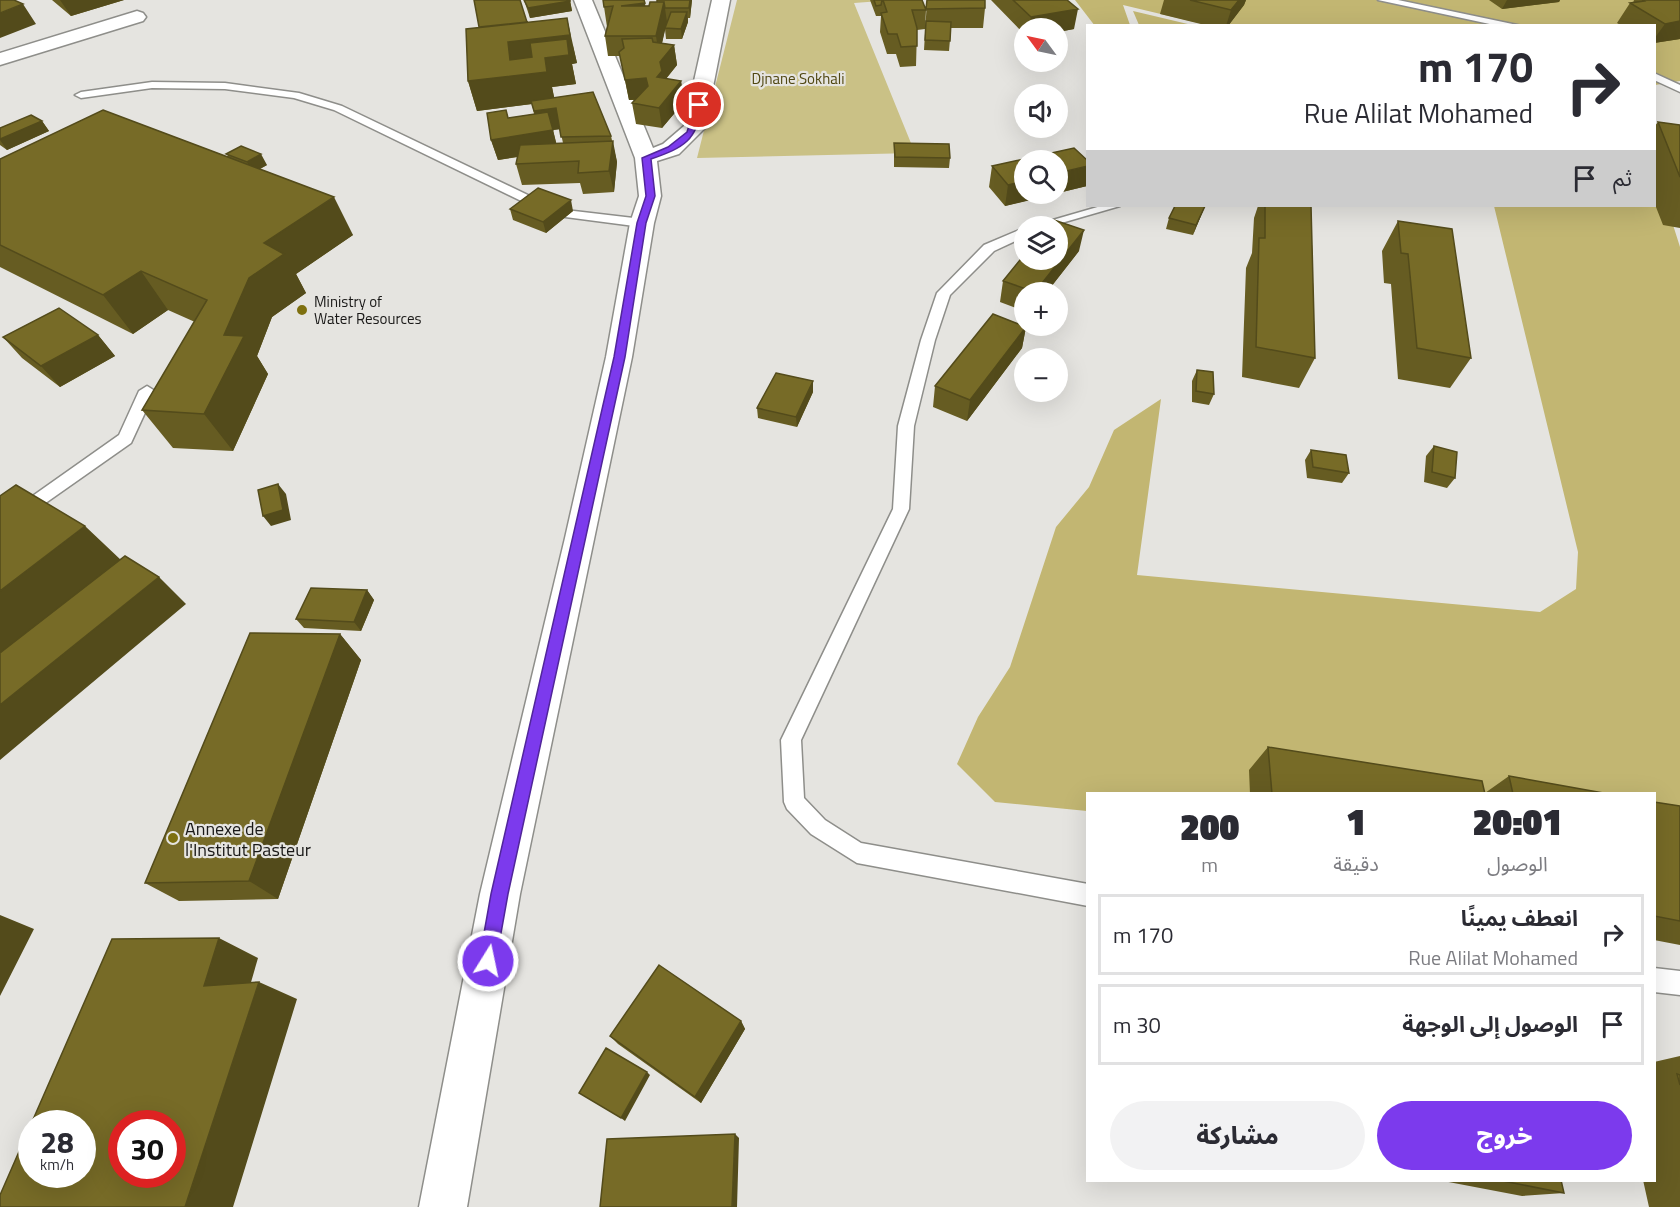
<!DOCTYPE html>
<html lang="ar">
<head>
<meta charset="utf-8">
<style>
  :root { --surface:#fff; --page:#f2f2f3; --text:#2b2b33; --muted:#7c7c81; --line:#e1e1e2; --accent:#7c3aed }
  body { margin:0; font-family:"Titillium Web","Noto Sans Arabic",sans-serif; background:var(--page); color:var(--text); direction:rtl; height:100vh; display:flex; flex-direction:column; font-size:22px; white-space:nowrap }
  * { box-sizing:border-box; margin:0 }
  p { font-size:20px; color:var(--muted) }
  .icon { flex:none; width:33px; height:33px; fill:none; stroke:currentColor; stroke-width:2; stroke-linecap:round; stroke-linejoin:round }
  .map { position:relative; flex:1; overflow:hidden; direction:ltr }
  .side { position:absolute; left:1086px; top:792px; width:570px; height:390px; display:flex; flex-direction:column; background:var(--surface); border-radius:0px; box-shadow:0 6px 24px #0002; direction:rtl }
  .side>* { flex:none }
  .hud { position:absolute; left:1086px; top:24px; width:570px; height:183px; border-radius:0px; box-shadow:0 6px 24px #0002; direction:rtl; background:#fff; color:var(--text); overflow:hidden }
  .needle { width:39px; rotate:303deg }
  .controls { position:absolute; left:1014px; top:18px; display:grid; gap:12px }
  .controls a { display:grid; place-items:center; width:54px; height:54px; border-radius:50%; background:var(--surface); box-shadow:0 6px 24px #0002; font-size:30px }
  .speed { position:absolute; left:18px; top:1110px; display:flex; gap:12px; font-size:30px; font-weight:700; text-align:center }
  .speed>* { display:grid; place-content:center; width:78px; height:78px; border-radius:50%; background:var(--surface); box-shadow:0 6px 24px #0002; line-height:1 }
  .speed small { font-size:15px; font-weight:400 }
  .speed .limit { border:9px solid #d22; background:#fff; color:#111 }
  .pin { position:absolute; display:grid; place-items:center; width:51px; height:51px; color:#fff; margin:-26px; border:3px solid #fff; border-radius:50%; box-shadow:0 2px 6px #0007 }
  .me { position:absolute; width:66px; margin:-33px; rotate:10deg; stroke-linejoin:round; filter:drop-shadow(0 0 4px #0008) }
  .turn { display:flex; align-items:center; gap:21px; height:126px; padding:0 24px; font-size:27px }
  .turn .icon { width:78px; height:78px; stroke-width:2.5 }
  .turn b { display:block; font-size:42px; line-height:51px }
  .then { display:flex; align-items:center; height:57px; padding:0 24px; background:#0003; gap:12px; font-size:22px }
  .eta { display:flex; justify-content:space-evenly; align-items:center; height:102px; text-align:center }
  .eta b { font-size:36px; font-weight:800; line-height:42px }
  .cta { display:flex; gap:12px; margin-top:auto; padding:12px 24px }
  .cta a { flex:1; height:69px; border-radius:36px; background:var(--accent); color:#fff; font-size:24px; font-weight:800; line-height:69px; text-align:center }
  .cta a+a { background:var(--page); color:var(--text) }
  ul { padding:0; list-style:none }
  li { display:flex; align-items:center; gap:18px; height:81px; margin:0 12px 9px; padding:0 12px; border:3px solid var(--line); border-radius:0px }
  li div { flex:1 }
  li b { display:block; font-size:22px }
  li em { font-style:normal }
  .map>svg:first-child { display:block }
</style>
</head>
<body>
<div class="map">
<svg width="1680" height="1207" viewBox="0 0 1680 1207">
  <rect width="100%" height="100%" fill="#e5e4e0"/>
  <!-- green -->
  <path fill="#cac186" d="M737 0H894L854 3 915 153 697 158Z"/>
  <!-- forest -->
  <path fill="#c2b672" d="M1075 0H1680V81L1655 85 1654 26H1211L1123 5 1130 25 1095 26Z
    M1133 11 1192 25H1139Z
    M1655 168 1680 247V870L1655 867 1654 794H1088L1087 811 995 802 957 764 978 717 1010 667 1056 527 1089 487 1114 430 1161 399 1137 575 1540 612 1576 589 1578 552 1494 206H1654Z"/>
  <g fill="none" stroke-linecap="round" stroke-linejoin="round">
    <!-- lane casing -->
    <g stroke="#8e8e8a" stroke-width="3">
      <path id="lane" d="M1378 0H1398L1522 26H1499Z
        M1654 73 1680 85V92L1654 80Z
        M152 82 225 83 299 93 342 106 557 209 642 219 648 223 642 227 550 215 334 110 294 98 225 89 152 88 81 98 75 95 81 92Z
        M1101 206H1120L1051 226H1032Z
        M1024 228V237L994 251 950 295 935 340 914 426 909 509 801 740 804 798 825 820 861 843 1088 884V906L857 863 811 834 787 809 784 802 781 740 893 509 898 426 921 340 937 293 984 245Z
        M147 386 155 391 131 443 0 535V519L119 435 139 391Z
        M1654 968 1680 971V995L1654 992Z"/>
    </g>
    <!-- street casing -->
    <g stroke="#8e8e8a" stroke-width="3">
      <path id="street" d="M574 0H592L653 148 663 144 684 126 712 0H730L705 128 679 154 657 161 661 196 654 223 632 357 520 894 467 1207H419L480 894 565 538 606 357 630 223 639 196 635 158Z
        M137 11 143 13 146 17 143 21 0 65V53Z"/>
    </g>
    <!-- lane -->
    <use href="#lane" fill="#fff" fill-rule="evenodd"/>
    <!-- street -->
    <use href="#street" fill="#fff" fill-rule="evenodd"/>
  </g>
  <!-- wall -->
  <path fill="#665c22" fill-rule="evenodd" d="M52 0H124L71 16Z
    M524 0H570L572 11 530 18Z
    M603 0 645 6 692 0 690 18H688V22L682 39H666L665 29 662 43 674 45 677 65 666 79 681 81 684 102 662 128 636 124 632 103 636 100H629L620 56H608L605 36 607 27Z
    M870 0H922L926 10 925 29 917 30 916 66 900 67 896 54H887L880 32 881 16H876Z
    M927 0 985 8 983 28H951L949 51 924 50Z
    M991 0H1067L1074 29 1058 32V28H1024V34Z
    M1164 0H1246L1244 5 1228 26H1209L1160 14Z
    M1489 0H1560L1559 2 1502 9Z
    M1634 0H1680V39L1654 43V26H1622L1617 23 1630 3H1633Z
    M527 22 573 46 577 63 572 64 576 84 552 87 554 98 611 136 617 162 614 192 583 194 580 183 522 185 516 164 518 157 498 160 491 140 509 118 534 114 532 104 477 111 468 81 479 27ZM560 129 563 143H556L553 130Z
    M42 121 49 131 7 150 0 145V128Z
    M1658 122 1680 125V228L1663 225 1654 202V127Z
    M894 143 950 158 949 168 894 167Z
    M226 154 267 165 260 169 353 235 296 274 306 293 272 317 257 356 268 374 233 451 173 448 142 410 195 322 168 310 133 334 0 267V159L228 156Z
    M992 166 1087 186 1005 206 989 187Z
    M1175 206H1205L1193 235 1166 229 1169 218Z
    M1258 206H1311L1315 358 1299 388 1242 377 1246 268 1252 253 1254 218Z
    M510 209 573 211 546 233 513 220Z
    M1398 221 1471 358 1450 388 1398 379 1391 284 1384 283 1382 251Z
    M1079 251 1047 292H1024V311L1000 302 1003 281Z
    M1026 327 1022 348 967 421 933 407 935 386Z
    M98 335 115 356 60 387 22 358 3 337Z
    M1197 370 1214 394 1209 405 1192 402V381Z
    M813 381V392L797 427 758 418 757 408Z
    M1434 446 1455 478 1447 488 1424 482 1426 456Z
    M1311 450 1349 473 1342 483 1307 478 1305 460Z
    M367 590 374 600 361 631 304 628 296 619Z
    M340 634 361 660 278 899 179 901 145 883Z
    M1268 747 1485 793 1509 776 1513 794H1250L1249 770Z
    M1654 802 1680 806V945L1654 940Z
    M741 1021 745 1029 701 1103 618 1044 610 1036Z
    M1680 1056V1207H1649L1643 1180H1654V1062Z
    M1438 1180H1561L1564 1193 1522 1196Z"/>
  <!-- shaded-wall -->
  <path fill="#534b1b" d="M60 0H124L71 16Z
    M690 0H692L690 18 689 8Z
    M1239 0H1246L1244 5 1228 26H1226L1231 10Z
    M1507 0H1560L1559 2 1502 9Z
    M570 1 572 11 530 18 528 8Z
    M664 2 667 22 659 56 656 36Z
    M645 3 648 23 621 6Z
    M23 4 36 24 0 38V13Z
    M1078 9 1074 29 1058 32V28H1029L1031 17Z
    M687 12 688 22 682 39 681 29Z
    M567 18 577 63 572 64 576 84 552 87 555 101 477 111 468 81 486 54 529 29Z
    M1680 21V39L1654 43V39L1665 24Z
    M674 45 677 65 664 81 657 77 660 62Z
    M646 78 649 98 629 100 625 80Z
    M681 81 684 102 662 128 659 108Z
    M556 108 561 129 553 130 558 150 498 160 491 140 539 132 534 111Z
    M42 121 49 131 7 150 0 140V139Z
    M613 141 617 162 614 192 609 171Z
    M261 154 267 165 252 173 247 162Z
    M1088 166V182L1087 186 1058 193V173Z
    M1024 181V194H1056L1005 206 1008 185Z
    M334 197 353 235 296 274 306 293 272 317 257 356 268 374 233 451 204 414 224 335 264 243Z
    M571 200 573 211 546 233 543 222Z
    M1205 206 1193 235 1196 225Z
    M1084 230 1079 251 1047 292H1035Z
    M141 271 168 310 133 334 103 295Z
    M1026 327 1022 348 967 421 970 400Z
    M98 335 115 356 60 387 41 366Z
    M813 381V392L797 427 796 417Z
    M278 484 286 494 291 520 271 526 263 516Z
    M85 526 122 561 0 659V591Z
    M159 577 186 604 0 760V705Z
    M367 590 374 600 361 631 354 622Z
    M340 634 361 660 278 899 249 881Z
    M0 915 34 929 0 996Z
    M219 938 258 958 245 1003 204 986Z
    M259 982 297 999 233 1207H185Z
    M741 1021 745 1029 701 1103 695 1097Z
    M647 1072 650 1075 625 1121 621 1118Z
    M735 1134 739 1138 737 1207H732Z"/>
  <!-- building -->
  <path fill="#776b27" stroke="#534b1b" stroke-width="1.5" fill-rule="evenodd" d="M0 0H14L23 4 0 13Z
    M474 0H520L527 22 479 27Z
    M524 0H570V1L528 8Z
    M603 0H644L645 3 621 6H649L650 2H664L656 36H605L613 6 604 7Z
    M657 0H690L689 8H665L664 2H657Z
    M874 0H882L881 5 876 6Z
    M883 0H922L926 10H912L917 28V46L901 47 897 34H888L881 13 887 12Z
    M927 0H985V8L926 9Z
    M1013 0H1067L1078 9 1031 17Z
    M1190 0H1239L1231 10Z
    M1642 0H1680V21L1665 24 1630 3 1644 1Z
    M671 12H687L681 29 665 28Z
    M567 18 570 35 508 42 510 60 532 57 530 43 567 39 569 55 545 58 547 72 468 81 466 29Z
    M926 21 951 22 950 41 925 40Z
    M652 38 653 42 674 45 660 62 662 71 657 77 681 81 659 108 632 103 648 86 646 78 625 80 619 52 624 48 622 39Z
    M593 92 611 136 561 137 556 108 534 111 531 101Z
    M103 110 334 197 264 243 284 254 249 278 224 335 244 336 204 414 142 410 207 300 141 271 103 295 0 245V159Z
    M506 110 508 118 548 112 553 130 491 140 487 113Z
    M31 115 42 121 0 139V128Z
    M1658 122 1680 125V177Z
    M613 141 609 171 578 173 579 161 516 164 520 145Z
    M894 143 949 144 950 158 895 157Z
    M241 146 261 154 247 162 226 154Z
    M1074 148 1088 161V166L1058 173V160H1024V181L1008 185 992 166Z
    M538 188 571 200 543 222 510 209Z
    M1175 206H1205L1196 225 1169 218Z
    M1265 206H1311L1315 358 1256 347 1259 238H1265Z
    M1054 220 1084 230 1035 292 1003 281 1024 255V260H1058V226H1049Z
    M1398 221 1452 229 1471 358 1417 348 1408 254 1401 253Z
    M59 308 98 335 41 366 3 337Z
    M993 314 1026 327 970 400 935 386Z
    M1197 370 1213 372 1214 394 1196 391Z
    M776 373 813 381 796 417 757 408Z
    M1434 446 1457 452 1455 478 1432 472Z
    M1311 450 1346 455 1349 473 1313 467Z
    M278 484 283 510 263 516 258 490Z
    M16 485 85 526 0 591V496Z
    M125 556 159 577 0 705V653Z
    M311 588 367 590 354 622 296 619Z
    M250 633 340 634 249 881 145 883Z
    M1268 747 1482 781 1485 794H1272Z
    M1509 776 1609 794H1513Z
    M1654 802 1680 806V921L1654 916Z
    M219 938 204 986 259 982 185 1207H0V1195L112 939ZM32 1124H82V1174H32ZM122 1124H172V1174H122Z
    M659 965 741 1021 695 1097 610 1036Z
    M606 1048 647 1072 621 1118 579 1093Z
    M1677 1074 1680 1075V1085Z
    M735 1134 732 1207H600L607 1139Z
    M1498 1180H1561L1564 1193Z"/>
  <!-- route -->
  <path fill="#7c3aed" stroke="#51269a" stroke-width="1.5" d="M696 103 703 105C696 141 685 147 651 159L655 196 646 223 625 357 508 894 496 961 494 967 488 970 481 967 479 961 491 894 614 357 637 223 646 196 642 158 668 147 687 132Z"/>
  <!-- markers -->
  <g fill="#7e700f" stroke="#e5e4e0" stroke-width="2">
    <circle cx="302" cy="310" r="6"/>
    <circle cx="173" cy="838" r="6"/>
  </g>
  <g text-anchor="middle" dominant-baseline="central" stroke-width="4.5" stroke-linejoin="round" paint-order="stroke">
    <!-- far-park labels -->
    <g font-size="15" fill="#504712" stroke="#e5e4e0">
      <text x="798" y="78">Djnane Sokhali</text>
    </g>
    <!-- far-poi labels -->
    <g font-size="15" fill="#191817" stroke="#e5e4e0" text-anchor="start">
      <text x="314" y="301">Ministry of<tspan x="314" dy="17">Water Resources</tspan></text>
    </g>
    <!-- poi labels -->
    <g font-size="18" fill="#191817" stroke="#e5e4e0" text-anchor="start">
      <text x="185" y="828">Annexe de<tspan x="185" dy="21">l'Institut Pasteur</tspan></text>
    </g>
  </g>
</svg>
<div class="controls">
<a><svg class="needle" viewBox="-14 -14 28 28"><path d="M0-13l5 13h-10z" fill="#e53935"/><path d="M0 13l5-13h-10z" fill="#7c7c81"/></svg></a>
<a><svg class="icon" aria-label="sound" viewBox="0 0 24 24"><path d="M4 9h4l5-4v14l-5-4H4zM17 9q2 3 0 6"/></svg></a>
<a><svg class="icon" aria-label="search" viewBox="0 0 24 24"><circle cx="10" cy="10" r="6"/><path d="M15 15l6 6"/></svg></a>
<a><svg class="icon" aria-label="layers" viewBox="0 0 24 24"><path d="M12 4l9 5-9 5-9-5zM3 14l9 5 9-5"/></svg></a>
<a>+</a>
<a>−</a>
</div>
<div class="speed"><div>28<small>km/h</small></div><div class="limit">30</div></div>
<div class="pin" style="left:699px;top:105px;background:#d93025"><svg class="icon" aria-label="arrive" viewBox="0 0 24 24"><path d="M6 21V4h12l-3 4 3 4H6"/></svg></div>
<svg class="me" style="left:488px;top:961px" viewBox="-20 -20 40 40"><circle r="17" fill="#7c3aed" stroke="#fff" stroke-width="3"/><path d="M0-11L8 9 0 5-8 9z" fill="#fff"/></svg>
<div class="hud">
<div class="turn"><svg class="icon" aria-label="right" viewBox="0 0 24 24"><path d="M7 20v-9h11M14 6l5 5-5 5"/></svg><div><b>170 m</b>Rue Alilat Mohamed</div></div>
<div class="then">ثم<svg class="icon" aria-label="arrive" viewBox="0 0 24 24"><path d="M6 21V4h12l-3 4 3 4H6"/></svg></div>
</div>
<section class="side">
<div class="eta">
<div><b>20:01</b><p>الوصول</p></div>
<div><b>1</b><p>دقيقة</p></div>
<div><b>200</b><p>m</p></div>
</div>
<ul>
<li><svg class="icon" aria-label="right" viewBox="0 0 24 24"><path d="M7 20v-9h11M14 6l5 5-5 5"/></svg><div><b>انعطف يمينًا</b><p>Rue Alilat Mohamed</p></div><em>170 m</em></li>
<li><svg class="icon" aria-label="arrive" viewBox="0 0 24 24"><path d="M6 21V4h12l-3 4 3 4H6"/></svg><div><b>الوصول إلى الوجهة</b></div><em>30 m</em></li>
</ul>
<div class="cta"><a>خروج</a><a>مشاركة</a></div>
</section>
</div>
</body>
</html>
